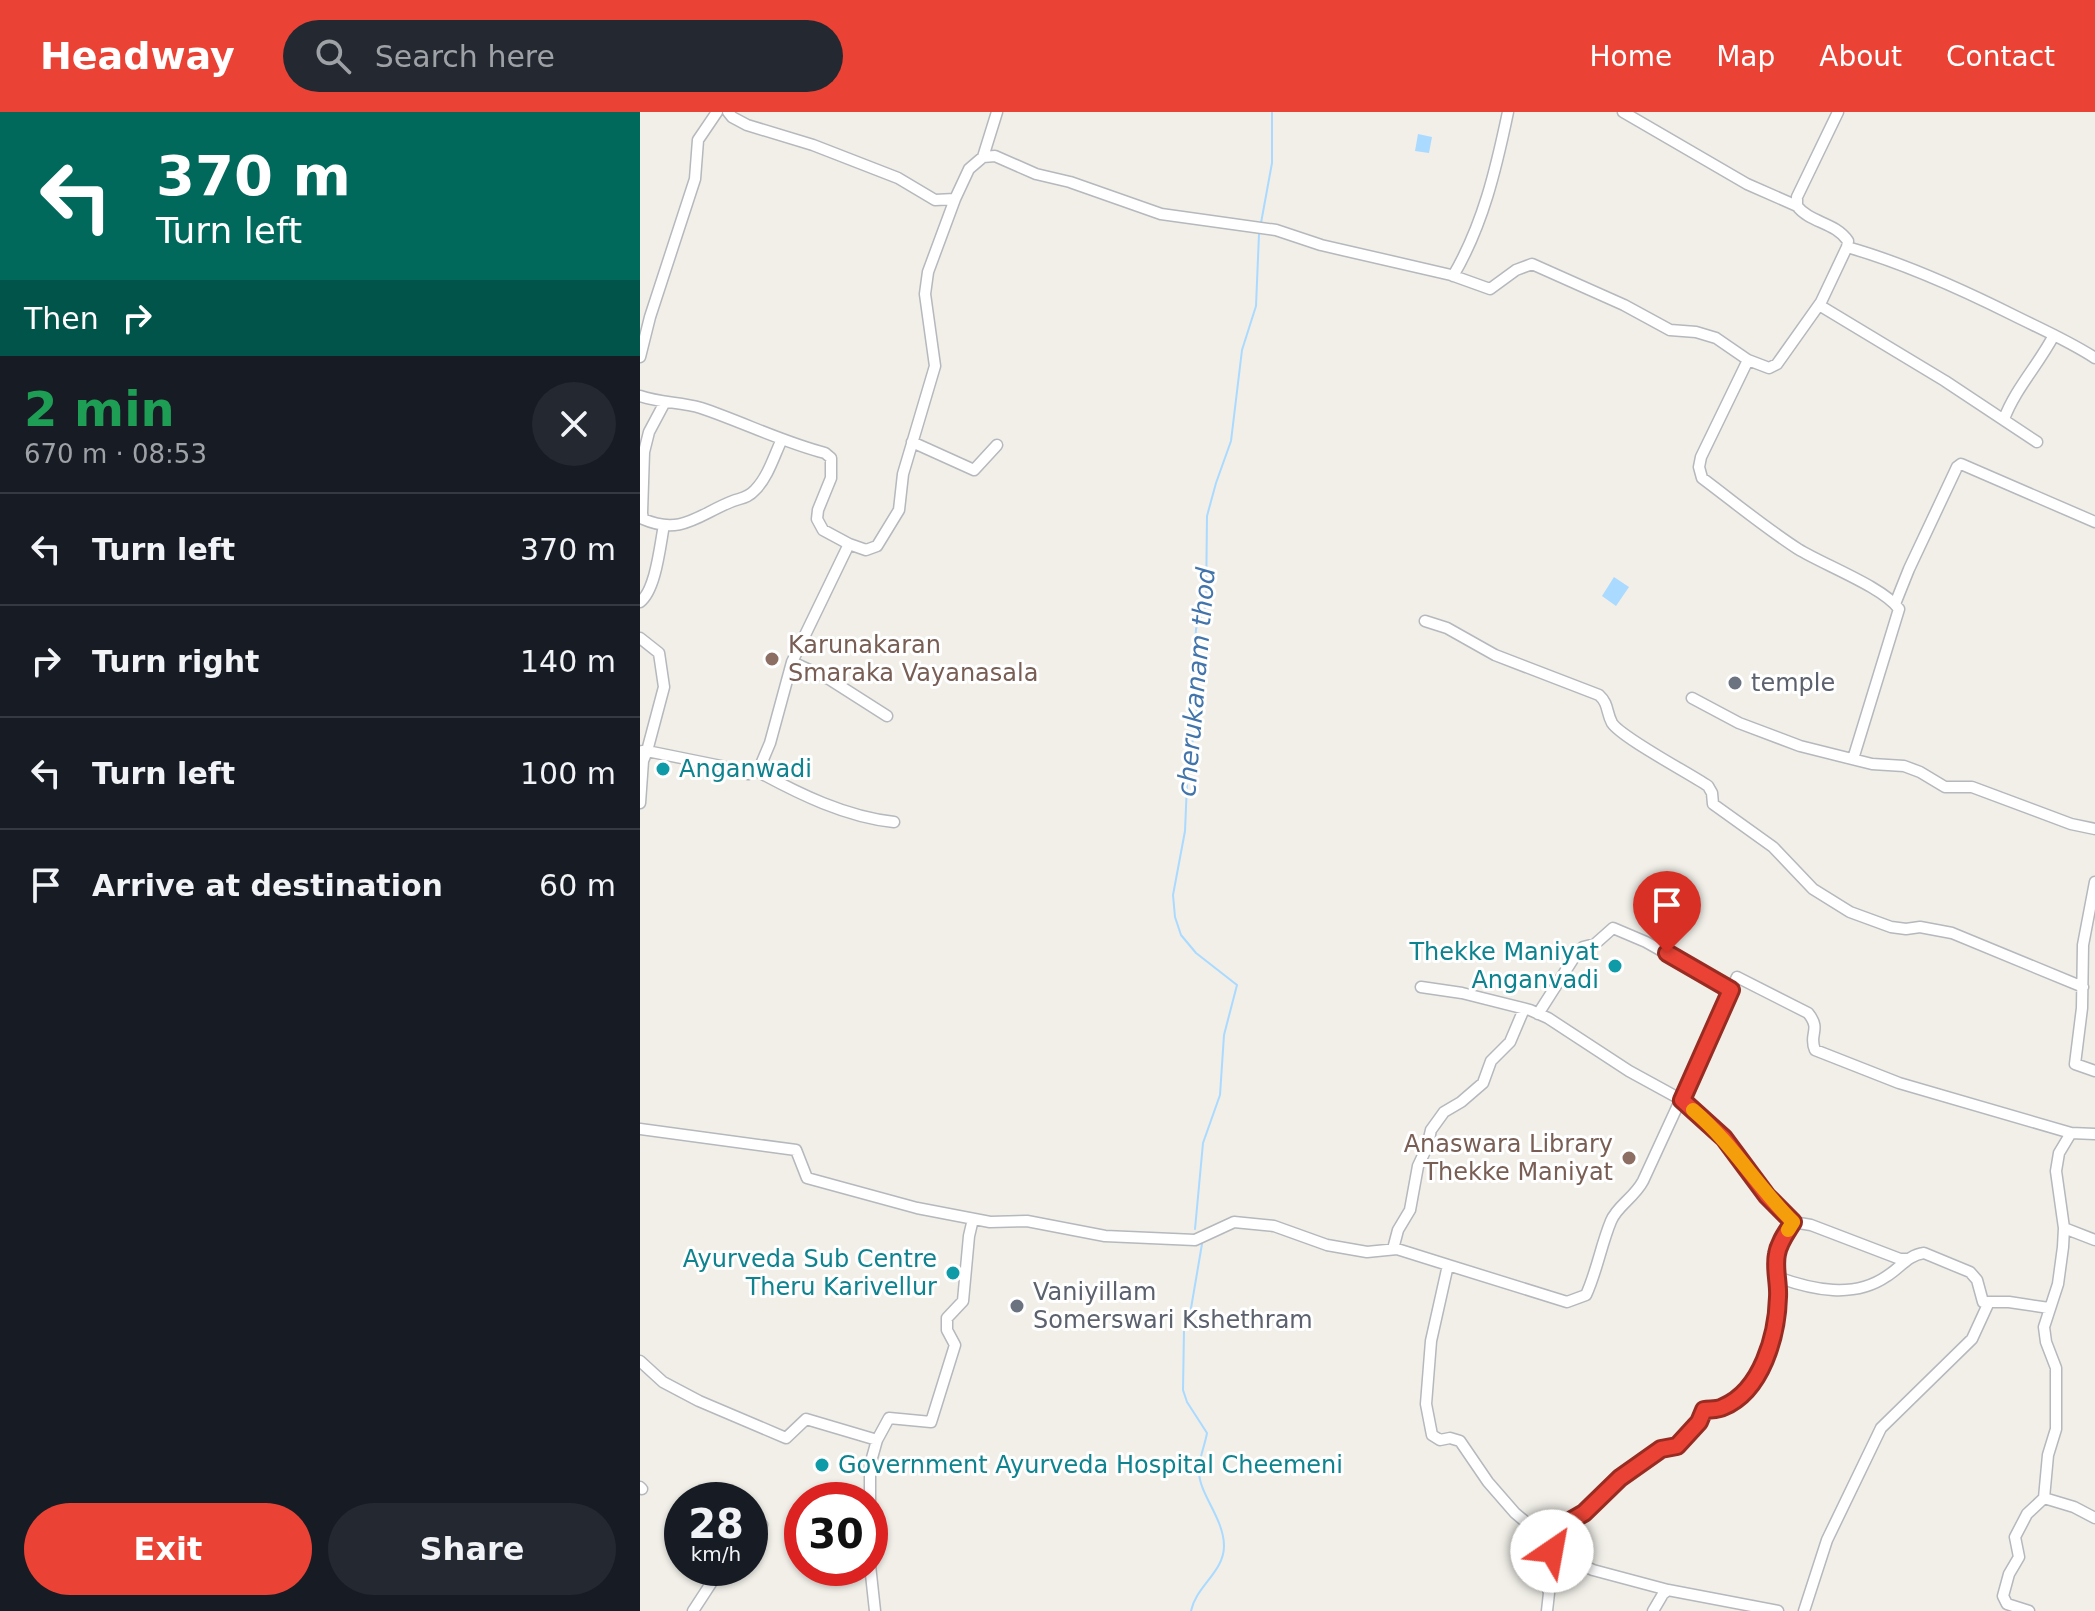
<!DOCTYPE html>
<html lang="en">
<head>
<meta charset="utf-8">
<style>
  :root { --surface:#171b24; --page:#242831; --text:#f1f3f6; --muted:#9ea1a6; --line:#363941; --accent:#ea4335 }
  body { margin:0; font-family:"DejaVu Sans",sans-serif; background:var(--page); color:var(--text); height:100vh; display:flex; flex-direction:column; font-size:30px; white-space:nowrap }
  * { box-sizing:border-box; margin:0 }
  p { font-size:26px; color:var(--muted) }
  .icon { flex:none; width:44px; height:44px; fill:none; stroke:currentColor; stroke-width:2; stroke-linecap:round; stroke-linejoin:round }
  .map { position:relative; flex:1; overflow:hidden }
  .details { display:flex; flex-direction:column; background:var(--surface); width:640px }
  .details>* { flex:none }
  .guide { background:#00695c; color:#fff; overflow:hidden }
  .speed { position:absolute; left:24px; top:1370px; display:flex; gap:16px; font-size:40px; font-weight:700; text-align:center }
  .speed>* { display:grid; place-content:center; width:104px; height:104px; border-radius:50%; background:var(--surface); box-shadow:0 2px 6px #0004; line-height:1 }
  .speed small { font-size:20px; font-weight:400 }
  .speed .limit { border:12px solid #d22; background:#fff; color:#111 }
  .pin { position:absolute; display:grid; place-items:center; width:68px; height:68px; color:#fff; margin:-82px -34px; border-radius:50% 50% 50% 0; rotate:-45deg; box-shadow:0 0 8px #0007 }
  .pin .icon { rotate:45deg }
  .me { position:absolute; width:88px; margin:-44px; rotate:33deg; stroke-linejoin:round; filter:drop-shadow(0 0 6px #0008) }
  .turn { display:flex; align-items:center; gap:28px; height:168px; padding:0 24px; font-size:36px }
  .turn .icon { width:104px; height:104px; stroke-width:2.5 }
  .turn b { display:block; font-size:56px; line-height:68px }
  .then { display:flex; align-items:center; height:76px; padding:0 24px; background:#0003; gap:16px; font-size:30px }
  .round { display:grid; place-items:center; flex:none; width:84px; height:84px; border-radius:42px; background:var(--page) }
  .headline { display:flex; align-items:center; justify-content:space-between; height:136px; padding:0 24px }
  h1 { font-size:48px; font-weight:800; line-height:60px; color:#1e9e55 }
  .button { display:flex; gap:16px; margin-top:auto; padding:16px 24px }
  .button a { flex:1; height:92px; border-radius:48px; background:var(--accent); color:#fff; font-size:32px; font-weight:800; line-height:92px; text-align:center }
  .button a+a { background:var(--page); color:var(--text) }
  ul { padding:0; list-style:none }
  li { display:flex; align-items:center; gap:24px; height:112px; padding:0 24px; border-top:2px solid var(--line) }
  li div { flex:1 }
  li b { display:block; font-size:30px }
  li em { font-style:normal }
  header { display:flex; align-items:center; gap:48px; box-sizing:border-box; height:112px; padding:0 40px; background:var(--accent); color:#fff }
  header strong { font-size:38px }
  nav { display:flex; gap:44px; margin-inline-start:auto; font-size:28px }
  .search { width:560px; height:72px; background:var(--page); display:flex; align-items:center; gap:20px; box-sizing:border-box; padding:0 28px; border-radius:44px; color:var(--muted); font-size:30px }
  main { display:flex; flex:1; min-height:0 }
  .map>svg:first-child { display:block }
</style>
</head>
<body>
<header>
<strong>Headway</strong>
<div class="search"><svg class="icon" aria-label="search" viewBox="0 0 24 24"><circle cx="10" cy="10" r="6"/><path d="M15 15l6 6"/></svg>Search here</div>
<nav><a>Home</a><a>Map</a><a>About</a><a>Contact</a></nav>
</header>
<main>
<section class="details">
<div class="guide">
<div class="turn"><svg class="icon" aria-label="left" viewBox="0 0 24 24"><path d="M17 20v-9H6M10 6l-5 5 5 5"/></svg><div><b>370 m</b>Turn left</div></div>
<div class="then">Then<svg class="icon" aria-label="right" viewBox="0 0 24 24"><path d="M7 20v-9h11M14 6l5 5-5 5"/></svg></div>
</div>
<div class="headline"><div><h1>2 min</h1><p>670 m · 08:53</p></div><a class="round"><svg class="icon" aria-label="close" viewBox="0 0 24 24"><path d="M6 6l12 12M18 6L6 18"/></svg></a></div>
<ul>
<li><svg class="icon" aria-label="left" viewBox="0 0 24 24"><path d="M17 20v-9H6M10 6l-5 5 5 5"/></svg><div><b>Turn left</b></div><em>370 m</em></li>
<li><svg class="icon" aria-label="right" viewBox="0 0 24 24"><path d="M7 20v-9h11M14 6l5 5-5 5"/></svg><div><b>Turn right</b></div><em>140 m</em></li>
<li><svg class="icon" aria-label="left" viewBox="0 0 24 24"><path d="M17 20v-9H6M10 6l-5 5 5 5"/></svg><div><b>Turn left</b></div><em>100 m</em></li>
<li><svg class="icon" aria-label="arrive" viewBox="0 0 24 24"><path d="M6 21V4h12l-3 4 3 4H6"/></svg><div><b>Arrive at destination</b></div><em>60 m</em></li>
</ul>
<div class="button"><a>Exit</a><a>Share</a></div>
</section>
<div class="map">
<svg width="1455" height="1499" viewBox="0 0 1455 1499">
  <rect width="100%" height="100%" fill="#f1efe8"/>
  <!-- water -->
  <path fill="#aadaff" d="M778 22 792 25 789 41 775 39Z
    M974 465 989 475 976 494 962 484Z"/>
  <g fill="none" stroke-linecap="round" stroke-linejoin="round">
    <!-- stream -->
    <path stroke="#aadaff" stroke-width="2" d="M621 111 632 51V0
      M555 1117 563 1031 580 983 584 923 597 873 556 841 541 823 535 805 533 783 545 719 548 648 556 616 557 599 553 569 556 517 566 493 567 404 576 371 591 329 602 238 616 194 619 122
      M551 1499C556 1474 584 1460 584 1434 584 1406 558 1381 559 1358 559 1346 565 1333 567 1321L547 1290 543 1278 544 1218 549 1208 562 1132"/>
    <!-- minor casing -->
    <g stroke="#b5b8bc" stroke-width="13">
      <path id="minor" d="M88 0 92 5 107 13 173 33 258 66 295 88 315 87 329 57 343 45 355 44 396 62 430 70 521 102 636 118 681 133 811 163 850 177 876 158 892 152 984 193 1030 218 1056 220 1076 226 1108 248 1129 256 1137 252 1181 190 1207 135 1208 129C1195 110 1170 111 1157 94V85L1198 0
        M983 0 1107 72 1157 94
        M343 45 357 0
        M1207 135C1264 151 1319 176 1373 203 1401 217 1429 229 1455 246
        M813 164C843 113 856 57 868 0
        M1179 193 1305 269 1397 330
        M0 245 10 205 55 67 58 28 77 0
        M1108 248 1061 345 1059 355 1062 366C1094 390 1124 415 1158 437 1184 453 1243 475 1259 497L1213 647
        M0 284C20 291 41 290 61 296 103 310 142 330 185 341L191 346V366L178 398 177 407 183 418 209 432
        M25 290 9 320 4 340 2 401 3 407C42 424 59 402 93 389 101 386 108 386 115 378 128 365 134 344 142 327
        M1364 307C1375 277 1399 252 1414 223
        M272 330 334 358 357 333
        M0 490C16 478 20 433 24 413
        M1255 492 1269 457 1317 355 1321 352 1455 410
        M785 509 807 516 855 543 959 583C969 592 966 600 972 611 982 626 1049 661 1068 674L1072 681 1073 692 1133 735 1173 777 1210 800 1251 815 1266 817 1280 815 1312 821 1443 875
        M0 526 19 541 24 575 7 639H2
        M152 550 189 567 247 604
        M1052 586 1099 611 1160 634 1232 652 1264 654 1280 660 1305 675H1332L1431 712 1455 717
        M117 659C159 682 206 705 254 710
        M0 691 3 649 7 639 81 654 108 662 119 657 130 631 152 550 209 432 226 438 237 434 259 398 263 362 295 254 285 182 288 160 315 87
        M1455 770 1443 833 1442 896 1435 952 1455 959
        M781 875 822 881 890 898 908 906 989 959 1042 988 1084 1026 1127 1084 1153 1110
        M898 902 935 844 943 835 955 832 973 816 1006 830 1091 878
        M0 1017 156 1038 167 1066 277 1096 350 1110 387 1109 465 1124 555 1128 594 1110 634 1114 687 1133 727 1140 757 1137 808 1153 791 1229 786 1292 792 1323 800 1328 810 1326 820 1329 848 1370 875 1401 912 1432V1439L904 1462 909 1481 907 1499
        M1431 1021 1419 1041 1416 1059 1424 1116 1423 1135 1418 1172 1404 1215 1406 1230 1416 1256V1317L1408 1343 1404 1386 1434 1395 1455 1406
        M1424 1116 1455 1128
        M753 1137 758 1118 770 1098 778 1054 787 1035 791 1018 804 1000 821 990 843 971 851 949 870 930 884 897
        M808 1153 927 1190 946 1183C957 1159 961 1133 971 1109 977 1094 994 1086 1003 1069L1097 865 1168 901C1182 918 1168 922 1175 938L1259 971 1431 1021 1455 1022
        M1137 1165C1173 1178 1214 1187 1247 1164 1260 1156 1268 1143 1284 1141L1330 1160 1337 1168 1343 1190H1369L1409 1196
        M0 1249 23 1270 59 1289 146 1326 166 1307 237 1328 249 1306 291 1310 315 1233 307 1218V1206L323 1189 329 1124 333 1107
        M0 1375 2 1377
        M110 1424 122 1413
        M912 1432 925 1412 944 1401 980 1366 1021 1337 1037 1334 1059 1310 1064 1298C1117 1291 1136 1234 1138 1187 1139 1173 1134 1158 1136 1143 1138 1131 1146 1120 1153 1110L1171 1113 1260 1147H1267
        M230 1436V1353L237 1328
        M912 1439 953 1458 1028 1478
        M230 1453 235 1499
        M53 1499 81 1456
        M1013 1499 1023 1482 1028 1478 1138 1499
        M1164 1499 1187 1428 1241 1316 1332 1227 1349 1190
        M1389 1499 1367 1492 1363 1484 1369 1462 1379 1445 1375 1425 1387 1402 1404 1386"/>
    </g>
    <!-- minor -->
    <use href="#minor" stroke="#fff" stroke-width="10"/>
  </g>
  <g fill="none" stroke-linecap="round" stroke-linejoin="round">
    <!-- route casing -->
    <g stroke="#982c22" stroke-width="20">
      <path id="route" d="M912 1439V1432L925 1412 944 1401 980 1366 1021 1337 1037 1334 1059 1310 1064 1298C1070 1297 1078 1298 1083 1295 1122 1279 1137 1223 1138 1185 1139 1171 1134 1156 1137 1142 1139 1130 1147 1120 1153 1110L1127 1084 1084 1026 1042 988 1091 878 1027 841"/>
    </g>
    <!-- route -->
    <use href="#route" stroke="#ea4335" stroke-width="14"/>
    <!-- slow -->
    <path stroke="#f59e0b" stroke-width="14" d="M1053 998C1092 1031 1117 1074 1153 1110L1148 1118"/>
  </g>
  <!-- markers -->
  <g fill="#8d6e63" stroke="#fff" stroke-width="3">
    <circle cx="132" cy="547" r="8"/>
    <circle cx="989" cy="1046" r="8"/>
  </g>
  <g fill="#6b7280" stroke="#fff" stroke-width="3">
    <circle cx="1095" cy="571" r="8"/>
    <circle cx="377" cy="1194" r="8"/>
  </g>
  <g fill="#0f9aa8" stroke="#fff" stroke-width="3">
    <circle cx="23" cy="657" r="8"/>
    <circle cx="975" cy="854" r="8"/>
    <circle cx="313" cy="1161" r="8"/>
    <circle cx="182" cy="1353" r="8"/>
  </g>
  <g text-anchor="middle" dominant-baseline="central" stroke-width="6" stroke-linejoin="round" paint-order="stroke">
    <!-- education labels -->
    <g font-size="24" fill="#785e54" stroke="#fff" text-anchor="start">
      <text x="148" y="533">Karunakaran<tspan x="148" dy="28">Smaraka Vayanasala</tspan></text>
      <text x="973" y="1032" text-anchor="end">Anaswara Library<tspan x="973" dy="28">Thekke Maniyat</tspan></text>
    </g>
    <!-- worship labels -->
    <g font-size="24" fill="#5b616d" stroke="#fff" text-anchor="start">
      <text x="1111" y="571">temple</text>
      <text x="393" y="1180">Vaniyillam<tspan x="393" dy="28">Somerswari Kshethram</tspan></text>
    </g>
    <!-- culture labels -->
    <g font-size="24" fill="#0d838f" stroke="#fff" text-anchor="start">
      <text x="39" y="657">Anganwadi</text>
      <text x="959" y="840" text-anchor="end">Thekke Maniyat<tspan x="959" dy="28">Anganvadi</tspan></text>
      <text x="297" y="1147" text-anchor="end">Ayurveda Sub Centre<tspan x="297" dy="28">Theru Karivellur</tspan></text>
      <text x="198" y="1353">Government Ayurveda Hospital Cheemeni</text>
    </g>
    <!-- water labels -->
    <g font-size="26" font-style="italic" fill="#4174aa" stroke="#fff">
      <text transform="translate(556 570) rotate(-85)">cherukanam thod</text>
    </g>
  </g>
</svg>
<div class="speed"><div>28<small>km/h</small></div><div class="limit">30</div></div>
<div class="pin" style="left:1027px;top:841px;background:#d93025"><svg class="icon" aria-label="arrive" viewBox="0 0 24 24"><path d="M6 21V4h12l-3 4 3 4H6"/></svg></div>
<svg class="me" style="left:912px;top:1439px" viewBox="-20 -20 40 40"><circle r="19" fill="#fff"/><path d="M0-13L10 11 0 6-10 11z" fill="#ea4335"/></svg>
</div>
</main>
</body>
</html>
